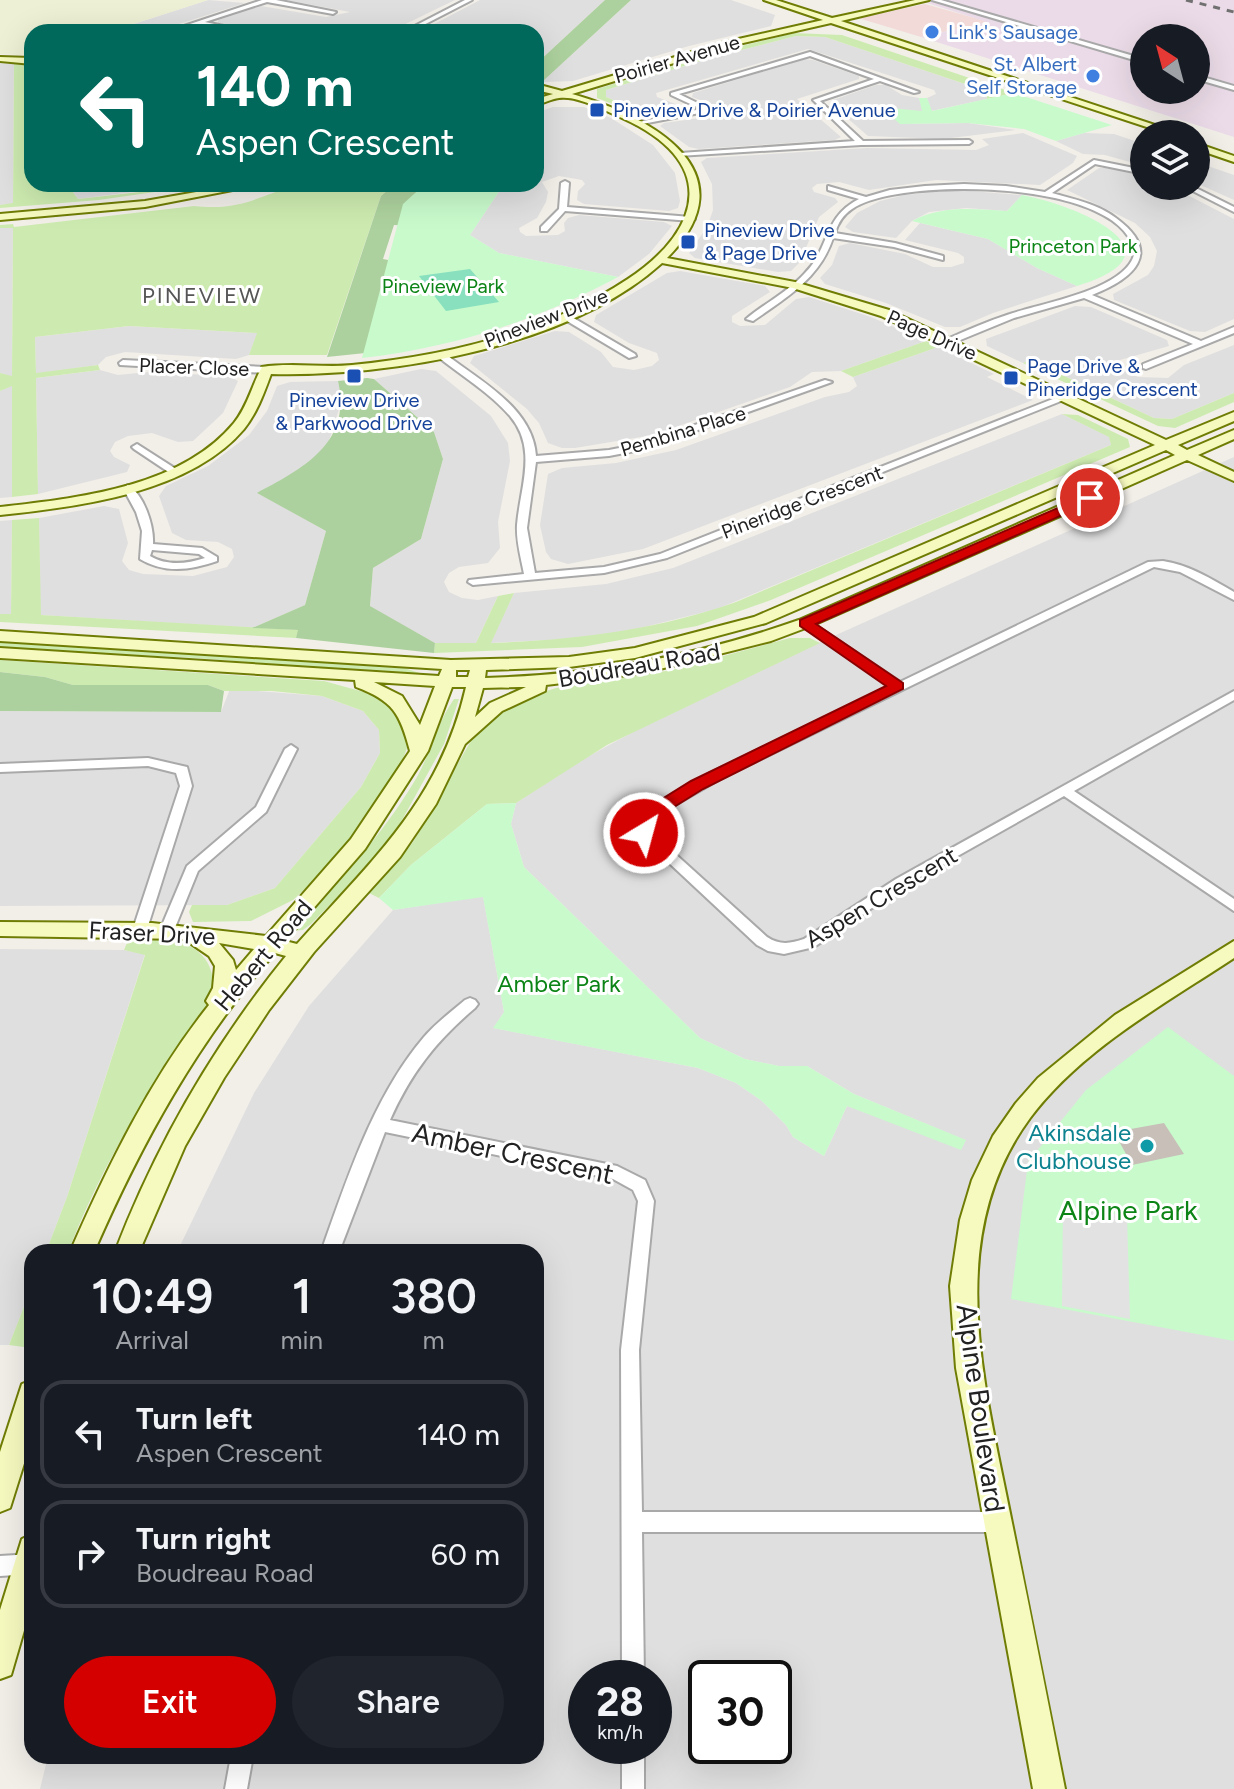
<!DOCTYPE html>
<html lang="en">
<head>
<meta charset="utf-8">
<style>
  :root { --surface:#171b24; --page:#20242c; --text:#f1f3f6; --muted:#9ea1a6; --line:#363941; --accent:#d40000 }
  body { margin:0; font-family:Figtree,sans-serif; background:var(--page); color:var(--text); height:100vh; display:flex; flex-direction:column; font-size:30px; white-space:nowrap }
  * { box-sizing:border-box; margin:0 }
  p { font-size:26px; color:var(--muted) }
  .icon { flex:none; width:44px; height:44px; fill:none; stroke:currentColor; stroke-width:2; stroke-linecap:round; stroke-linejoin:round }
  .map { position:relative; flex:1; overflow:hidden }
  .panel { position:absolute; left:24px; top:1244px; width:520px; height:520px; display:flex; flex-direction:column; background:var(--surface); border-radius:24px; box-shadow:0 8px 32px #0002 }
  .panel>* { flex:none }
  .banner { position:absolute; left:24px; top:24px; width:520px; height:168px; border-radius:24px; box-shadow:0 8px 32px #0002; background:#00695c; color:#fff; overflow:hidden }
  .needle { width:52px; rotate:324deg }
  .tools { position:absolute; left:1130px; top:24px; display:grid; gap:16px }
  .tools a { display:grid; place-items:center; width:80px; height:80px; border-radius:50%; background:var(--surface); box-shadow:0 8px 32px #0002; font-size:40px }
  .speed { position:absolute; left:568px; top:1660px; display:flex; gap:16px; font-size:40px; font-weight:700; text-align:center }
  .speed>* { display:grid; place-content:center; width:104px; height:104px; border-radius:50%; background:var(--surface); box-shadow:0 8px 32px #0002; line-height:1 }
  .speed small { font-size:20px; font-weight:400 }
  .speed .limit { border:4px solid #111; border-radius:12px; background:#fff; color:#111 }
  .pin { position:absolute; display:grid; place-items:center; width:68px; height:68px; color:#fff; margin:-34px; border:4px solid #fff; border-radius:50%; box-shadow:0 2px 8px #0007 }
  .me { position:absolute; width:88px; margin:-44px; rotate:37deg; stroke-linejoin:round; filter:drop-shadow(0 0 6px #0008) }
  .turn { display:flex; align-items:center; gap:28px; height:168px; padding:0 40px; font-size:36px }
  .turn .icon { width:104px; height:104px; stroke-width:2.5 }
  .turn b { display:block; font-size:56px; line-height:68px }
  .eta { display:flex; justify-content:space-evenly; align-items:center; height:136px; text-align:center }
  .eta b { font-size:48px; font-weight:600; line-height:56px }
  .primary-button { display:flex; gap:16px; margin-top:auto; padding:16px 40px }
  .primary-button a { flex:1; height:92px; border-radius:48px; background:var(--accent); color:#fff; font-size:32px; font-weight:600; line-height:92px; text-align:center }
  .primary-button a+a { background:var(--page); color:var(--text) }
  ul { padding:0; list-style:none }
  li { display:flex; align-items:center; gap:24px; height:108px; margin:0 16px 12px; padding:0 24px; border:4px solid var(--line); border-radius:24px }
  li div { flex:1 }
  li b { display:block; font-size:30px }
  li em { font-style:normal }
  .map>svg:first-child { display:block }
</style>
</head>
<body>
<div class="map">
<svg width="1234" height="1789" viewBox="0 0 1234 1789">
  <rect width="100%" height="100%" fill="#f2efe9"/>
  <!-- residential -->
  <path fill="#e0dfdf" fill-rule="evenodd" d="M208 0 245 3 154 32H109Z
    M285 0H455L389 32H273L218 23V20L261 6 326 17 350 12Z
    M480 0H605L536 64V32H419Z
    M631 0H731L775 15 771 26 689 46 573 81 542 82Z
    M796 36 825 37 986 91 987 99 931 111 927 98 936 94 934 90 808 49 656 93 657 97 686 108 683 111 650 115 606 97V90L710 58Z
    M804 59 813 60 859 76V79L797 99 841 137 835 140 699 149 689 147 660 126 664 123 722 115 726 112 724 109 692 97 693 93Z
    M0 63 14 64 13 204 0 205Z
    M876 85H886L902 95 919 98 923 111 900 124 968 123 1016 130 943 139 868 136 831 104 833 100Z
    M553 107H584L611 118 653 145 675 173 680 201 678 208 669 211 584 204 577 200 578 191 585 184 582 180 559 176 542 182 548 192 546 202 537 218 519 228 520 232 526 236 558 235 565 231 564 223 568 218 579 215 664 222 672 226 649 254 618 277 499 253 470 235 504 184H536V113Z
    M1023 133 1077 156 1073 163 1040 185 936 180 869 190 839 182 817 184 812 188 814 192 835 198 838 202 819 217 800 262 791 271 778 272 695 258 689 253 707 227 713 210 712 184 701 162 707 158 867 148 976 150 989 145 982 139Z
    M1084 133 1114 134 1144 144V166L1105 155 1083 154 1056 141Z
    M1196 162 1234 175V200L1196 183Z
    M1099 168H1111L1144 177V186H1170L1234 219V319L1205 332 1190 331 1114 300 1113 294 1148 275 1154 266 1157 251 1150 237 1135 223 1067 190Z
    M67 184H193L78 199Z
    M957 190 1022 195 1007 211 966 208 929 212 912 221 896 238 853 232 845 227 857 213 880 201 905 195Z
    M920 223 988 239 1037 268 1077 286 993 313 960 327H945L886 303 825 284 820 278 832 265 839 246 850 243 905 254 933 267H951L964 263V257L958 253 905 240Z
    M13 227 12 377 0 373V228Z
    M680 271 765 286 770 292 732 316V322L740 326 765 325 796 299 809 297 871 317 926 341 841 371 812 372 790 387 653 435 575 448H562L548 443 539 423 527 409 470 363 474 356 555 331 569 332 601 352 613 367 634 370 652 366 659 360 657 353 629 343 594 322 596 315 667 273Z
    M1075 306 1091 307 1167 340 1169 346 1120 360 1122 369 1138 377 1168 378 1184 365 1234 345V393L1172 419 1154 418 1030 360 1023 363 987 346 986 339Z
    M129 326 258 333 249 355 236 359 125 352 106 357 98 365 36 374 35 337Z
    M938 347 994 374 987 377 1033 400 643 549 568 564 551 559 546 552 540 525 548 474 562 468 616 463 676 450 825 397 849 392 857 386 853 377Z
    M421 369 436 371 491 416 508 443 510 461 498 522 500 548 488 563 459 567 449 573 444 582 449 592 462 598 478 600 498 596 476 643H435L370 607 373 568 421 539 443 459 434 432 374 379Z
    M100 370 118 375 148 372 229 376 238 381 223 413 193 441 178 442 152 433 128 436 115 442 110 451 114 457 130 465 127 472 38 494 36 378Z
    M338 381 342 400 327 447 302 470 258 493 326 531 305 605 252 628 40 615 39 518 104 506 119 509 128 543 122 561 129 570 143 574 193 576 227 567 234 557 232 549 218 542 186 540 172 533 159 496 166 486 208 466 249 435 267 411 277 386 290 382Z
    M12 385V497L0 498V391Z
    M1062 414 1110 437 1111 445 717 609 624 632 570 639 490 643 514 593 606 584 673 568Z
    M1234 457V1789H40L48 1756H536V1252H177L254 1093 309 1006 393 910 483 896 504 1012 494 1028 698 1068 736 1083 762 1101 786 1125 793 1137 824 1156 847 1106 965 1140 854 1094 807 1066H779L745 1059 700 1038 524 867 511 824 516 803 569 767 644 726 807 648ZM586 1678H654V1746H586ZM706 1678H774V1746H706Z
    M12 520 11 614H0V521Z
    M230 689 322 696 363 711 379 730 380 753 361 787 275 888 227 905 0 906V711L221 712Z
    M0 949 124 950 145 954 67 1197 46 1252H32V1286L9 1345H0Z"/>
  <!-- commercial -->
  <path fill="#f2dad9" d="M925 4 989 22 921 37 858 18Z"/>
  <!-- industrial -->
  <path fill="#ebdbe8" fill-rule="evenodd" d="M918 0H1234V137L921 37 987 22ZM1144 38H1196V90H1144Z"/>
  <!-- farmland -->
  <path fill="#eef0d5" d="M0 0H208L109 32H32V56L0 54Z"/>
  <!-- grass -->
  <path fill="#cdebb0" d="M794 33 842 35 1014 93 987 99 986 91 825 37 796 36 710 58 606 90V97L650 115 638 114 597 98V89L725 50Z
    M14 64 30 65 32 184H67L78 199 210 184 99 200 0 208V205L13 203Z
    M301 184H395L381 196 327 355H249L257 333 129 326 35 337 36 373 98 365 100 370 36 378 38 494 12 497V386L0 391V373L12 376 13 228H0V225L13 224 14 227 194 206C244 211 256 196 301 184Z
    M926 341 938 347 853 377 841 371Z
    M1030 360 1154 418 1172 419 1234 393V402L1175 428 1158 426 1023 363Z
    M1062 414 1078 415 1128 439 1130 447 771 600 697 626 582 647 434 653 435 643H476L498 596 514 593 491 643C575 640 657 630 736 602L1111 445 1109 437Z
    M39 518 41 615 299 630 296 638 0 622V614H11L12 520Z
    M790 638H810L820 643 607 745 516 803 487 804 411 865 379 898 369 893 413 842 472 739 498 712 531 696 556 688 672 670Z
    M0 642 187 651 404 668 429 676 195 658 0 648Z
    M0 660 324 681 371 694 390 705 406 728 407 748 401 764 359 829 318 877 293 900 251 921 193 922 189 912 192 905H227L275 888 361 787 380 753 379 730 363 711 322 696 272 691H224L208 685H73L45 677 0 672Z
    M454 699H459L444 744 396 831 377 857 311 924 303 930 292 931C338 883 383 835 417 777 431 752 438 721 454 699Z
    M130 936C161 936 208 939 213 979 215 1002 197 1020 184 1038 139 1104 97 1177 68 1252H46L67 1197 145 955 124 950Z
    M32 1286 31 1348 9 1345Z"/>
  <!-- forest -->
  <path fill="#add19e" d="M605 0H631L542 82 536 80V64Z
    M395 184H458L409 226 394 225 383 259 404 263V349L327 357 381 196Z
    M367 378 374 379 434 432 443 459 421 539 373 568 370 606 435 643 434 653 296 638 298 630 252 628 305 605 326 531 257 493C304 468 352 443 338 381Z
    M0 672 45 677 73 685H208L224 691 221 712 0 711Z"/>
  <!-- park -->
  <path fill="#c8facc" d="M1014 93 1112 125 1056 141 1024 129 968 123 900 124 880 107 922 111 919 98H927L932 111Z
    M425 184H504L470 235 499 253 618 277C538 320 452 348 362 358L403 204Z
    M1022 195C1072 204 1192 251 1077 286L1037 268 988 239 912 221C942 205 974 209 1007 211Z
    M516 803 511 824 524 867 700 1038 745 1059 779 1066H807L854 1094 966 1140 961 1150 847 1106 824 1156 793 1137 786 1125 762 1101 736 1083 698 1068 493 1028 504 1012 483 897 393 910 379 898 411 865 487 804Z
    M1168 1027 1234 1076V1341L1011 1299 1028 1162 1086 1090Z"/>
  <!-- pitch -->
  <path fill="#88e0be" d="M470 269 499 302 446 311 419 276Z"/>
  <!-- parking -->
  <path fill="#e2e2e2" d="M1063 1204 1127 1216 1130 1319 1062 1306Z"/>
  <!-- building -->
  <path fill="#c7bfb8" d="M1164 1123 1184 1154 1132 1165 1114 1132Z"/>
  <g fill="none" stroke-linecap="round" stroke-linejoin="round">
    <!-- street casing -->
    <g stroke="#a9a9a9" stroke-width="4">
      <path id="street" d="M262 0H276L336 12 333 14 267 2 205 22 252 32C235 32 214 23 199 24 187 25 178 32 166 32Z
        M465 0H472L410 32H403Z
        M932 0H941L1144 59V63Z
        M810 52 919 92 914 93 880 81 820 101 863 141 969 140 972 142 969 144 861 145 678 156 680 153 855 141 813 100 874 79 810 56 679 94 710 109V111L637 125 634 123 701 109 671 95V93Z
        M1196 75 1234 86V90L1196 79Z
        M1094 160 1144 170V174L1095 164 1052 193C1073 199 1098 204 1116 218 1164 253 1133 279 1092 295L1201 341 1234 327V333L1146 369 1143 368V364L1193 344 1084 298 1014 318 953 343H947V339C968 330 988 321 1010 314 1042 303 1124 290 1134 255 1131 179 899 176 852 209 843 215 838 223 835 233L895 243 943 256V260L894 247 833 238C820 278 786 298 753 321L746 319C765 303 788 292 805 273 830 248 823 217 859 199L828 190V186L866 197 890 190 925 186 964 184 1006 186 1045 192Z
        M565 181 569 183 567 207 691 217 695 219 691 221 565 211 547 231H541V227L559 209 561 183Z
        M1183 186H1192L1234 207V212Z
        M565 313 635 354 636 356 629 358 562 318 561 316Z
        M438 353H444C478 380 533 407 536 456L609 450 640 444 825 380 832 382 645 449 609 456 536 462 527 528 535 573 604 567 660 554 1063 395 1071 397 667 558 604 573 473 585 468 582 469 580 524 574C521 558 516 541 517 525 520 487 538 449 510 416 490 393 462 376 438 357Z
        M123 360 266 367 270 370 266 373 120 365 119 363Z
        M137 444 176 469V473H170L134 449 132 447Z
        M128 485C144 495 154 525 153 544L202 548 217 557V561C191 570 165 574 140 559L142 531 136 512 123 488ZM152 550 199 554 205 558C186 564 167 566 150 556Z
        M1163 561C1190 565 1211 579 1234 592V600L1180 572 1154 567 720 779 663 812 651 825V832L767 937C779 945 790 944 804 939L896 879 1234 691V700L1074 791 1234 899V911L1064 796 906 885 814 947 784 954 768 951 757 945 637 833V824L653 806 710 773 890 686 801 625V621H809L900 682 1148 562Z
        M291 745 297 749 266 812 198 871 174 930 167 935 162 934 160 930 187 866 256 807 285 749Z
        M148 758 187 767 192 786 147 929 140 934 133 929 180 786 176 773 148 766 0 772V764Z
        M470 998 475 1000 478 1004 475 1008C436 1041 411 1073 390 1120L617 1166 645 1180 654 1201 639 1350 642 1512H998L1005 1515 1008 1522 1005 1529 998 1532H642L644 1678H622L621 1350 638 1201 633 1190 613 1179 385 1132 339 1252H321C347 1179 373 1097 424 1037 436 1023 451 1012 465 1000Z
        M32 1554V1574L0 1576V1556Z
        M622 1746H644V1789H622Z
        M231 1756H253L247 1789H225Z"/>
    </g>
    <!-- secondary casing -->
    <g stroke="#707d05" stroke-width="4">
      <path id="secondary" d="M764 0H776L832 18 915 0H929L841 21 1182 134H1168L831 23 730 46 572 94C650 116 753 171 667 258L795 282 889 310 1166 440 1234 412V421L1178 445 1187 450 1234 430V439L1198 455 1234 472V481L1187 460 811 626 771 641 644 673 546 685 545 691 502 711 465 744 436 804 400 857 314 952 269 1010 224 1078 185 1146 139 1252H115C156 1145 214 1045 286 956L275 953C197 1042 141 1144 94 1252H70C108 1166 150 1079 209 1005L206 1001 213 988 215 966 209 956 184 939 0 936V922L152 923 266 936 351 839 410 751C400 713 393 701 356 687L355 680 0 658V648L439 676 442 669 0 641V631L451 660 569 657 635 648 754 617 1155 445 881 316 793 288 662 263C569 347 392 377 271 374 264 393 257 413 244 429 190 493 78 507 0 515V507C78 498 180 488 234 423 248 406 252 385 262 367 290 362 323 368 352 365 446 356 548 332 628 279 706 227 716 160 622 118 606 111 577 95 559 98 551 99 544 103 536 105V99L553 94 536 90V84L562 91 725 42 823 20ZM1166 450 1175 455 799 620C697 656 594 675 485 678L486 670 569 667 635 658 766 623ZM456 670H470L468 677H456ZM374 682 435 686 420 725 402 696ZM452 687H466C440 801 371 861 297 944L285 941 365 849 428 751ZM519 687H526L490 703 475 717 483 688ZM219 943 254 949 236 970 233 960Z
        M0 57 32 58V64L0 61Z
        M1196 143 1234 156V162L1196 149Z
        M242 184H264L145 207 0 220V214L145 201Z
        M1234 941V958C1163 1005 1082 1049 1030 1118 940 1240 987 1393 1013 1528 1031 1615 1048 1702 1065 1789H1033L956 1368 950 1286 960 1220 972 1180 993 1136 1016 1103 1038 1078 1115 1015Z
        M32 1380V1438L10 1508 0 1512V1452L22 1384Z
        M32 1534V1603L11 1675 0 1679V1610L22 1539Z"/>
    </g>
    <!-- street -->
    <use href="#street" fill="#fff" fill-rule="evenodd"/>
    <!-- secondary -->
    <use href="#secondary" fill="#f7fabf" fill-rule="evenodd"/>
    <!-- rail -->
    <path stroke="#707070" stroke-width="3" stroke-dasharray="7 7" stroke-linecap="butt" d="M1186 0 1234 12"/>
  </g>
  <!-- route -->
  <path fill="#d40000" stroke="#8a0000" stroke-width="2" d="M1090 494 1096 498 1094 501 816 624 903 683V689L703 789 658 817 652 825 651 837H638L635 824 646 809 691 781 886 686 800 626V620Z"/>
  <!-- markers -->
  <g fill="#3f7fe0" stroke="#fff" stroke-width="3">
    <circle cx="932" cy="32" r="8"/>
    <circle cx="1093" cy="76" r="8"/>
  </g>
  <g fill="#1a4fb4" stroke="#fff" stroke-width="3">
    <rect x="589" y="102" width="16" height="16" rx="4"/>
    <rect x="680" y="234" width="16" height="16" rx="4"/>
    <rect x="346" y="368" width="16" height="16" rx="4"/>
    <rect x="1003" y="370" width="16" height="16" rx="4"/>
  </g>
  <circle fill="#0f9aa8" stroke="#fff" stroke-width="3" cx="1147" cy="1146" r="8"/>
  <g text-anchor="middle" dominant-baseline="central" stroke-width="6" stroke-linejoin="round" paint-order="stroke">
    <!-- far-shop labels -->
    <g font-size="20" fill="#366cbe" stroke="#fff" text-anchor="start">
      <text x="948" y="32">Link's Sausage</text>
      <text x="1077" y="64" text-anchor="end">St. Albert<tspan x="1077" dy="23">Self Storage</tspan></text>
    </g>
    <!-- far-street labels -->
    <g font-size="20" fill="#222" stroke="#fff">
      <text transform="translate(677 59) rotate(-16)">Poirier Avenue</text>
      <text transform="translate(546 318) rotate(-21)">Pineview Drive</text>
      <text transform="translate(932 335) rotate(24)">Page Drive</text>
      <text transform="translate(194 367) rotate(2)">Placer Close</text>
      <text transform="translate(683 431) rotate(-17)">Pembina Place</text>
      <text transform="translate(802 502) rotate(-21)">Pineridge Crescent</text>
    </g>
    <!-- far-transit labels -->
    <g font-size="20" fill="#164399" stroke="#fff" text-anchor="start">
      <text x="613" y="110">Pineview Drive &amp; Poirier Avenue</text>
      <text x="704" y="230">Pineview Drive<tspan x="704" dy="23">&amp; Page Drive</tspan></text>
      <text x="1027" y="366">Page Drive &amp;<tspan x="1027" dy="23">Pineridge Crescent</tspan></text>
      <text x="354" y="400" text-anchor="middle">Pineview Drive<tspan x="354" dy="23">&amp; Parkwood Drive</tspan></text>
    </g>
    <!-- far-park labels -->
    <g font-size="20" fill="#0c8416" stroke="#fff">
      <text x="1073" y="246">Princeton Park</text>
      <text x="443" y="286">Pineview Park</text>
    </g>
    <!-- far-neighbourhood labels -->
    <g font-size="22" letter-spacing="2" fill="#555" stroke="#fff">
      <text x="202" y="295">PINEVIEW</text>
    </g>
    <!-- street labels -->
    <g font-size="24" fill="#222" stroke="#fff">
      <text transform="translate(639 665) rotate(-10)">Boudreau Road</text>
      <text transform="translate(881 897) rotate(-31)">Aspen Crescent</text>
      <text transform="translate(152 933) rotate(3)">Fraser Drive</text>
      <text transform="translate(263 955) rotate(-50)">Hebert Road</text>
    </g>
    <!-- park labels -->
    <g font-size="24" fill="#0c8416" stroke="#fff">
      <text x="559" y="983">Amber Park</text>
    </g>
    <!-- culture labels -->
    <g font-size="24" fill="#0d838f" stroke="#fff" text-anchor="end">
      <text x="1131" y="1132">Akinsdale<tspan x="1131" dy="28">Clubhouse</tspan></text>
    </g>
    <!-- near-street labels -->
    <g font-size="28" fill="#222" stroke="#fff">
      <text transform="translate(513 1153) rotate(12)">Amber Crescent</text>
      <text transform="translate(981 1408) rotate(82)">Alpine Boulevard</text>
    </g>
    <!-- near-park labels -->
    <g font-size="28" fill="#0c8416" stroke="#fff">
      <text x="1128" y="1210">Alpine Park</text>
    </g>
  </g>
</svg>
<div class="tools">
<a><svg class="needle" viewBox="-14 -14 28 28"><path d="M0-13l5 13h-10z" fill="#e53935"/><path d="M0 13l5-13h-10z" fill="#9ea1a6"/></svg></a>
<a><svg class="icon" aria-label="layers" viewBox="0 0 24 24"><path d="M12 4l9 5-9 5-9-5zM3 14l9 5 9-5"/></svg></a>
</div>
<div class="speed"><div>28<small>km/h</small></div><div class="limit">30</div></div>
<div class="pin" style="left:1090px;top:498px;background:#d93025"><svg class="icon" aria-label="arrive" viewBox="0 0 24 24"><path d="M6 21V4h12l-3 4 3 4H6"/></svg></div>
<svg class="me" style="left:644px;top:833px" viewBox="-20 -20 40 40"><circle r="17" fill="#d40000" stroke="#fff" stroke-width="3"/><path d="M0-11L8 9 0 5-8 9z" fill="#fff"/></svg>
<div class="banner">
<div class="turn"><svg class="icon" aria-label="left" viewBox="0 0 24 24"><path d="M17 20v-9H6M10 6l-5 5 5 5"/></svg><div><b>140 m</b>Aspen Crescent</div></div>
</div>
<section class="panel">
<div class="eta">
<div><b>10:49</b><p>Arrival</p></div>
<div><b>1</b><p>min</p></div>
<div><b>380</b><p>m</p></div>
</div>
<ul>
<li><svg class="icon" aria-label="left" viewBox="0 0 24 24"><path d="M17 20v-9H6M10 6l-5 5 5 5"/></svg><div><b>Turn left</b><p>Aspen Crescent</p></div><em>140 m</em></li>
<li><svg class="icon" aria-label="right" viewBox="0 0 24 24"><path d="M7 20v-9h11M14 6l5 5-5 5"/></svg><div><b>Turn right</b><p>Boudreau Road</p></div><em>60 m</em></li>
</ul>
<div class="primary-button"><a>Exit</a><a>Share</a></div>
</section>
</div>
</body>
</html>
